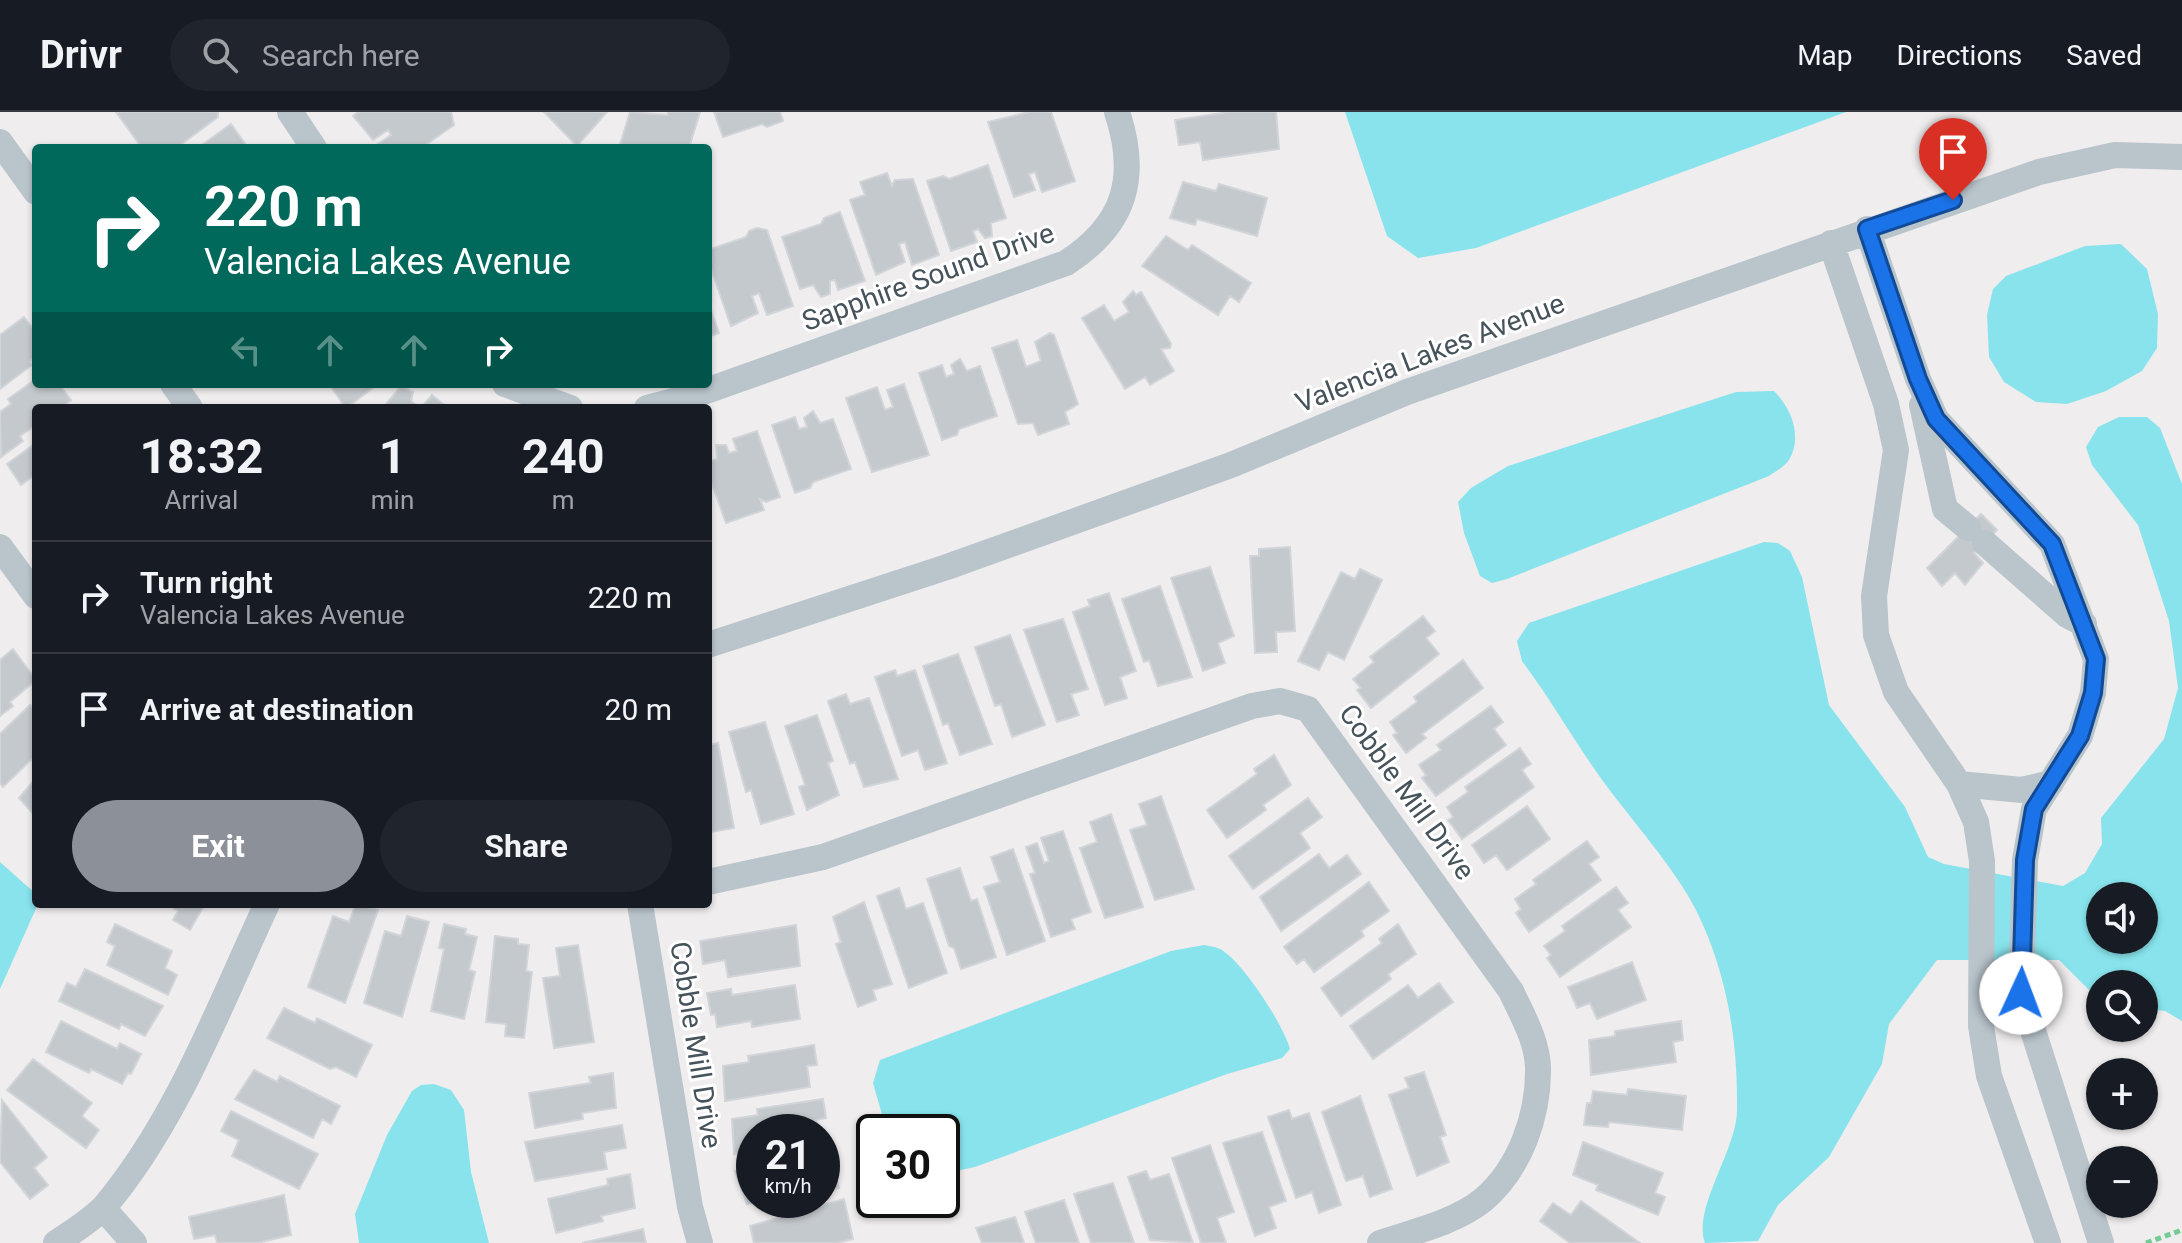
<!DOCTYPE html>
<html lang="en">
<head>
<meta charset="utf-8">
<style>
  :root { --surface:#171b24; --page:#20242c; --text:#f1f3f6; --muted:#9ea1a6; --line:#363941; --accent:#8c9099 }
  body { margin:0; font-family:Roboto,sans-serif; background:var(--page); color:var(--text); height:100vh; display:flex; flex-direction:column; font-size:30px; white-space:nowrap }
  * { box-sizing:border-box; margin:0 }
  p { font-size:26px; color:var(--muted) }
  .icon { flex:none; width:44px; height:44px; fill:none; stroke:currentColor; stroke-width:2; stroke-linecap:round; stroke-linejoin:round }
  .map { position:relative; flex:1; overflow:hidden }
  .details { position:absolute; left:32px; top:292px; width:680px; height:504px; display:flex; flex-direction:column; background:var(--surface); border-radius:8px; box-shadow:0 2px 6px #0004 }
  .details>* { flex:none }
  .banner { position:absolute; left:32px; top:32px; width:680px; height:244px; border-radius:8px; box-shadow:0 2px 6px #0004; background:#00695c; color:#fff; overflow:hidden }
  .tools { position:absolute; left:2086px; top:770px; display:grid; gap:16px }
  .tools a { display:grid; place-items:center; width:72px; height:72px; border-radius:50%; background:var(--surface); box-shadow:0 2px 6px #0004; font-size:40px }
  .speed { position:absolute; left:736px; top:1002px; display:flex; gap:16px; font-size:40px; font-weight:700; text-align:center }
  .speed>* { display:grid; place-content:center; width:104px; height:104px; border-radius:50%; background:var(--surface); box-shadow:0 2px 6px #0004; line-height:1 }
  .speed small { font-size:20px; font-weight:400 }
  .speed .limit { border:4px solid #111; border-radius:12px; background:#fff; color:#111 }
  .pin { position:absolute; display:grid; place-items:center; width:68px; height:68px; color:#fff; margin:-82px -34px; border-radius:50% 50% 50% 0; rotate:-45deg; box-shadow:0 0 8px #0007 }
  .pin .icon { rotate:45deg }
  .me { position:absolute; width:88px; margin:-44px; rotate:2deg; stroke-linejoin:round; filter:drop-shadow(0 0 6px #0008) }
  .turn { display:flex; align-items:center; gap:28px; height:168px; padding:0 40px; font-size:36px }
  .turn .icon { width:104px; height:104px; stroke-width:2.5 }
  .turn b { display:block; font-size:56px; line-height:68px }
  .lanes { display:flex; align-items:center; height:76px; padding:0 40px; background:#0003; justify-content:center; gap:40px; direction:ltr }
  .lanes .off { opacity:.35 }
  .eta { display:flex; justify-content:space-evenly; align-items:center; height:136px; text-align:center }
  .eta b { font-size:48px; font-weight:700; line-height:56px }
  .action { display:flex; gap:16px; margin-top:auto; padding:16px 40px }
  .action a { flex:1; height:92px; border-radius:48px; background:var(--accent); color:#fff; font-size:32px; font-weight:700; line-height:92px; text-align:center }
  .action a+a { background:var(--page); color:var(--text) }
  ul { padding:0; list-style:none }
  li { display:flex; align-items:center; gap:24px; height:112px; padding:0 40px; border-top:2px solid var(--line) }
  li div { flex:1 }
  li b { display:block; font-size:30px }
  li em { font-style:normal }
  header { display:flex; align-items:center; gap:48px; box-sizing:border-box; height:112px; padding:0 40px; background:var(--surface); border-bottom:2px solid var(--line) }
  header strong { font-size:38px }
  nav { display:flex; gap:44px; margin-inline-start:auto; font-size:28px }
  .search { width:560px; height:72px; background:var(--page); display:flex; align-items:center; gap:20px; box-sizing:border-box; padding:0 28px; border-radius:44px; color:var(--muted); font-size:30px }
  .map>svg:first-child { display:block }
</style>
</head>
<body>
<header>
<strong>Drivr</strong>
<div class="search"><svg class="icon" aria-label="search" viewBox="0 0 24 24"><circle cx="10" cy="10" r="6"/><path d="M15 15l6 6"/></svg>Search here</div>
<nav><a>Map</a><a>Directions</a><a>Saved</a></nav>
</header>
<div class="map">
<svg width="2182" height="1131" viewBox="0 0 2182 1131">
  <rect width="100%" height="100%" fill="#f0edee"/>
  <!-- water -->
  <path fill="#88e3ec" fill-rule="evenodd" d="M1345 0H1846L1476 136 1418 146 1387 124Z
    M2121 132 2147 157 2158 202 2157 236 2142 259 2106 279 2067 292 2036 290 2004 270 1989 245 1987 203 1993 177 2006 164 2085 134Z
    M1774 279C1791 296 1803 324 1789 348 1785 354 1775 360 1769 364L1507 467 1492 471 1480 464 1464 421 1458 390 1471 376 1508 354 1736 280Z
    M2119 305H2147L2160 316 2182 372V909L2165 899 2144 897V872H2100V889L2059 848H1937L1889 912 1882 952 1829 1045 1778 1093 1758 1129 1705 1131C1692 1096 1737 1038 1737 998 1738 929 1727 860 1696 798 1675 756 1628 704 1600 665 1573 627 1550 586 1522 549L1517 529 1529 511 1764 430 1778 431 1790 439 1802 465 1829 593 1905 695 1928 745 1944 752 2063 774 2085 761 2102 732 2101 706 2164 627 2178 576 2169 509 2138 413 2092 353 2086 335 2098 315ZM2100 784H2144V828H2100Z
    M0 750 36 782 38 792 0 877Z
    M1204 833C1209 834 1217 835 1222 838 1244 852 1283 912 1290 937L1282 946 1227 962 975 1055 942 1062V1020H887L873 971 880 948 1171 839Z
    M434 972 451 978 464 998 471 1060 489 1131H359L355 1102 387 1023 412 979 421 973Z"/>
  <!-- building -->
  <path fill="#c4c9cd" stroke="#d1d4d9" stroke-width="2" d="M116 0H218V5L176 36H142Z
    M358 0H451L454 13 421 36H372L391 23 388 18 373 28 353 4Z
    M544 0H607L577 34Z
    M630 0 667 3 668 0H700L689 36H619Z
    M714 0H780L783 9 767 15 762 12 723 25Z
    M1029 0H1051L1075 69 1042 80 1035 60 1029 62 1035 78 1014 85 988 10Z
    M1229 0H1276L1279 37 1203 48 1200 30 1179 33 1175 8Z
    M231 12 248 36H198Z
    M988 53 1006 106 991 111 992 124 985 126 978 117 973 119 977 130 951 139 927 69 943 64 949 67Z
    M887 61 892 74 895 68 913 67 939 143 912 153 905 130 899 132 905 150 876 163 850 88 865 83 860 70Z
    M1183 70 1216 79 1219 72 1267 86 1257 124 1197 107 1195 113 1170 106Z
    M840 100 865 169 838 178 835 168 830 169V182L821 185 813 173 800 177 782 125 821 112 824 106Z
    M757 116 767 118 793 194 767 203 759 181 752 184 758 201 731 214 708 148V138L746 125 749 119Z
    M1166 124 1188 138 1192 133 1251 171 1239 190 1230 184 1218 203 1142 154Z
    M1133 179 1136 183 1141 180 1171 232 1170 236 1161 237 1174 259 1150 273 1145 265 1125 277 1082 206 1104 193 1114 209 1129 200 1123 190Z
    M708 190 719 221 708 225Z
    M24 205 36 221V245L29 250 32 253 0 277V223Z
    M1050 221 1054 223 1078 292 1065 300 1069 312 1038 323 1033 311 1018 312 992 236 1017 228 1026 255 1041 249 1035 230Z
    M960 247 967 259 980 254 997 304 959 317 957 323 942 328 919 261 942 253 946 265 954 262 951 253Z
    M36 267V272H59L71 288 60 296H36V313L20 324 23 329 1 345 0 300 11 292 8 287Z
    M329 272H378L346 296Z
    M904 272 929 343 872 360 846 286 877 275 885 298 893 295 887 278Z
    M401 274 413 280 411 289 419 296H383Z
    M432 283 448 296H421Z
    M813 299 820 311 833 307 851 357 813 370 810 376 795 381 772 313 795 305 799 317 807 315 804 306Z
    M757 319 780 385 766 390 760 387 764 398 726 411 708 361V350L717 347 716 333H726L729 341 737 339 733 327Z
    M36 331V362L21 373 7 352Z
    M1981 402 1997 418 1974 441 1983 451 1965 473 1955 461 1942 474 1927 456Z
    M1290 435 1295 519 1276 520 1277 540 1255 541 1250 444H1259V437Z
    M1210 455 1234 524 1218 531 1225 551 1203 559 1171 466Z
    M1360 457 1382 468 1344 548 1328 540 1319 558 1298 549 1341 460 1355 467Z
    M1160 474 1192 565 1158 574 1149 548 1144 550 1122 487Z
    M1109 481 1136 559 1120 565 1127 586 1105 593 1073 500 1090 494 1088 488Z
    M1423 504 1435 519 1426 526 1439 542 1371 596 1357 578 1361 576 1353 567 1374 550 1370 545Z
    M1063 507 1088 577 1071 582 1079 603 1057 610 1024 518Z
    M1010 523 1045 613 1012 625 1001 592 995 594 975 535Z
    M13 537 36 568 10 590 13 594 0 604V548Z
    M958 542 992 632 960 643 948 611 943 613 923 554Z
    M1463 548 1483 576 1422 622 1426 626 1406 641 1393 623 1397 621 1390 610 1417 590 1414 585Z
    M895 558 897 564 915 558 947 651 925 658 918 638 902 644 875 565Z
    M846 582 850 592 869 586 898 667 864 675 855 650 850 652 828 589Z
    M30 593 36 599V643L3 675 0 671V622Z
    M1491 594 1503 610 1494 617 1506 633 1436 684 1422 666 1426 663 1419 653 1441 638 1437 633Z
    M817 603 833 649 828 651 839 683 807 698 799 675 805 673 785 614Z
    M765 610 794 702 761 712 751 678 746 680 729 620Z
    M718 631 734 716 711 720 708 718V633Z
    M1520 636 1531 652 1522 658 1534 675 1462 727 1448 708 1453 705 1447 695 1468 680 1465 675Z
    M1274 643 1291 673 1263 693 1266 698 1227 726 1207 698 1257 662 1254 657Z
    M36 666V705L19 686Z
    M1161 684 1194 777 1155 788 1130 718 1147 713 1139 692Z
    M1308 686 1322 705 1300 721 1310 736 1253 777 1229 744Z
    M1527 694 1550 727 1507 758 1496 743 1484 751 1472 733Z
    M1111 702 1143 795 1105 806 1080 736 1097 730 1090 710Z
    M1063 719 1091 800 1071 807 1075 817 1051 825 1030 762 1035 761 1026 735 1037 731 1044 751 1049 749 1041 726Z
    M1587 729 1599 745 1589 752 1601 768 1529 820 1516 801 1521 797 1515 787 1536 772 1533 768Z
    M1013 737 1045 829 1007 843 984 775 1000 770 991 745Z
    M1319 742 1329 756 1347 743 1361 762 1281 819 1260 785Z
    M960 756 971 789 977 787 996 845 961 857 954 836 949 834 927 767Z
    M1369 770 1389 799 1361 819 1364 824 1314 860 1304 847 1297 852 1284 835Z
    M1616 775 1628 791 1618 798 1631 815 1560 865 1547 846 1551 843 1544 834 1565 819 1562 814Z
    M899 776 906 797 923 791 947 861 909 876 877 784Z
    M864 790 892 872 873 878 876 888 858 895 836 832 841 830 833 805Z
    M167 792H205L190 818 173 808 178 799Z
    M356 792 378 798 345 891 308 875 333 804 349 810Z
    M407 804 429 810 402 905 364 891 385 819 401 824Z
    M115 812 172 839 165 856 177 863 168 883 107 853 115 834 107 830Z
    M444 812 466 817 465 822 477 825 469 858 475 860 464 907 431 899 444 837 439 836Z
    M1398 812 1416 842 1388 862 1391 867 1341 904 1321 876 1382 831 1379 827Z
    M796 813 800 854 728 865 725 848 703 852 700 829Z
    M495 824 518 827V832L529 833 526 859 532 860 524 926 505 924 506 912 486 910Z
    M578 833 594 930 554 936 543 866 560 864 556 836Z
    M1632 850 1646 888 1597 907 1590 891 1577 896 1568 875Z
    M85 857 163 894 145 924 121 912 119 917 59 889 67 871 76 875Z
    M1439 871 1453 890 1373 947 1350 914 1408 873 1418 886Z
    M795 873 800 907 752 915 751 909 717 915 715 902 711 903 707 881 731 877 732 883Z
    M284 896 315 911 317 906 372 933 356 965 336 955 330 957 267 926Z
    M61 909 117 937 120 931 141 942 131 962 128 961 122 972 91 957 89 961 46 940Z
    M1681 909 1683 928 1673 930 1676 950 1591 963 1589 928 1615 924V919Z
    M814 933 817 953 807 954 810 975 725 989 723 954 749 950 748 944Z
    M33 947 92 991 82 1004 99 1018 86 1036 7 978Z
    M254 958 277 970 280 964 340 994 331 1012 322 1007 313 1026 235 987Z
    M1424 960 1446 1023 1440 1025 1449 1050 1417 1064 1389 983 1409 976 1405 966Z
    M613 961 616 996 582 1001 583 1007 535 1016 529 981 591 971 589 965Z
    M1628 977 1686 984 1682 1018 1609 1010 1608 1015 1584 1013 1587 991H1591L1593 979 1627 983Z
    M1360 984 1392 1077 1370 1085 1363 1064 1346 1069 1322 1000Z
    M823 987 826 1006 816 1008 818 1020H754V1039L734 1042 732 1007 758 1003 757 997Z
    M2 988 47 1045 34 1056 48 1073 30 1087 0 1050Z
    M1289 998 1292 1007 1309 1001 1341 1093 1319 1101 1312 1080 1296 1086 1268 1005Z
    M231 999 318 1042 299 1077 232 1044 239 1028 221 1019Z
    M622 1013 626 1036 604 1040 607 1057 535 1069 525 1030Z
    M1262 1020 1286 1089 1269 1095 1276 1116 1255 1124 1223 1031Z
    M1583 1030 1663 1061 1655 1081 1665 1085 1658 1103 1596 1078 1598 1073 1573 1063Z
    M1210 1033 1234 1100 1217 1106 1226 1131H1201L1172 1046Z
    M822 1051 824 1060 834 1057 839 1076 822 1080Z
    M754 1055V1088H764L747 1092 735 1059Z
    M1146 1059 1150 1068 1169 1062 1193 1131 1150 1128 1128 1065Z
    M630 1062 635 1096 601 1104 603 1109 556 1121 548 1087 608 1073 607 1067Z
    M1113 1071 1134 1131H1091L1074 1082Z
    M284 1083 291 1123 257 1131H217L215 1123 194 1127 189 1105Z
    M844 1087 853 1127 837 1131H754L750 1114Z
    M1064 1088 1079 1131H1036L1025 1100Z
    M1581 1089 1640 1131H1570L1540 1109 1553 1091 1571 1103Z
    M1015 1105 1024 1131H982L976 1116Z
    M643 1117 646 1131H582Z"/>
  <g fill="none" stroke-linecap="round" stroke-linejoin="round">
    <!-- path -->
    <path stroke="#73cc95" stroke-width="5" stroke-dasharray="6 4" stroke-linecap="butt" d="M2146 1131 2182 1118"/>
    <!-- minor -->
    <path stroke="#b9c4cb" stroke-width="26" d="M290 0 314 36
      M0 30 36 80
      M1867 117 1918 267 1936 307 2052 432 2096 547 2093 581 2080 624 2034 697 2025 748 2021 881 2101 1131
      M1831 131 1886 292 1896 338 1874 484 1876 523 1896 580 1959 672 1976 710 1982 749 1981 914 1989 964 2048 1131
      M173 272 190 296
      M505 272 570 296
      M1922 293 1945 397 1968 416
      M647 296 692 284 1066 151C1125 113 1139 66 1117 0
      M1985 431 2067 503 2084 512
      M0 435 36 484
      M708 533 947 455 1231 353 1407 280 2039 60 2115 43 2182 45
      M1959 672 2022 678 2051 671
      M708 770 823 745 1252 594 1280 589 1308 597 1511 879C1522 903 1537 928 1538 955 1539 1003 1520 1057 1483 1088 1456 1110 1413 1120 1380 1131
      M640 792 690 1095 700 1131
      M103 1096 134 1131
      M56 1131C72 1120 92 1108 105 1094 178 1007 219 894 267 792"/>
  </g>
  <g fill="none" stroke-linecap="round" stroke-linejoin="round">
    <!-- route casing -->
    <g stroke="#114b97" stroke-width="20">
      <path id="route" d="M1953 88 1867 117 1918 267 1936 307 2052 432 2096 547 2093 581 2080 624 2034 697 2025 748 2021 881"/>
    </g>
    <!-- route -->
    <use href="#route" stroke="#1a73e8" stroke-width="14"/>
  </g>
  <g text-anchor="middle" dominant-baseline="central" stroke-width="6" stroke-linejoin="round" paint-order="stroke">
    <!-- street labels -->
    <g font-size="28" fill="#46535b" stroke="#fff">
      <text transform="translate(928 165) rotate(-20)">Sapphire Sound Drive</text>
      <text transform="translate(1430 241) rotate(-21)">Valencia Lakes Avenue</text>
      <text transform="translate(1407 680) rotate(54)">Cobble Mill Drive</text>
      <text transform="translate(696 933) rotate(81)">Cobble Mill Drive</text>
    </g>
  </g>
</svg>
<div class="tools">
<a><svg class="icon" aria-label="sound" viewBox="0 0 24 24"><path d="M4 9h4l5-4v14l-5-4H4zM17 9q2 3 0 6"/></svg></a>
<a><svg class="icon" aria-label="search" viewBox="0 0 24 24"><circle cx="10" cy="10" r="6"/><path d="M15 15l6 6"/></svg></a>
<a>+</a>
<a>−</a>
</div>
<div class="speed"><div>21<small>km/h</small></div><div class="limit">30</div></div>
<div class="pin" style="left:1953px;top:88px;background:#d93025"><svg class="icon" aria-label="arrive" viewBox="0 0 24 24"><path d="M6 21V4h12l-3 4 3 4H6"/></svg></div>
<svg class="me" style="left:2021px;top:881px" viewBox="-20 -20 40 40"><circle r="19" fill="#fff"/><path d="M0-13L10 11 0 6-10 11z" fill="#1a73e8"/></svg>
<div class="banner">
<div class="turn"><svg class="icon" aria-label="right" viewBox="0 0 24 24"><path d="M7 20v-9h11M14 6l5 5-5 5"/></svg><div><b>220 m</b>Valencia Lakes Avenue</div></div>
<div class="lanes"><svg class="icon off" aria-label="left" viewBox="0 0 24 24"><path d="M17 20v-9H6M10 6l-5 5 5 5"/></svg><svg class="icon off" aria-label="ahead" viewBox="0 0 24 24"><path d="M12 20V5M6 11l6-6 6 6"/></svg><svg class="icon off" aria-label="ahead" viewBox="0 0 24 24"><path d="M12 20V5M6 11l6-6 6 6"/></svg><svg class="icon" aria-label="right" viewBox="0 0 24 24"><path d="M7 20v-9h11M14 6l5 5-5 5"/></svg></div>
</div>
<section class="details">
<div class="eta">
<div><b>18:32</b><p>Arrival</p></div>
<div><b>1</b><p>min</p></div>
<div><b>240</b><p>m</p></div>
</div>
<ul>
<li><svg class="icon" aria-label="right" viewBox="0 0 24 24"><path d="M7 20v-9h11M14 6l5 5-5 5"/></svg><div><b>Turn right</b><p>Valencia Lakes Avenue</p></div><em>220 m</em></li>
<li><svg class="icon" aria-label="arrive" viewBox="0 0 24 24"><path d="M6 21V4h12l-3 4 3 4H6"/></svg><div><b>Arrive at destination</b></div><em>20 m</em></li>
</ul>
<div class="action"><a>Exit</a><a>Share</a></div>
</section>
</div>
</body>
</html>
